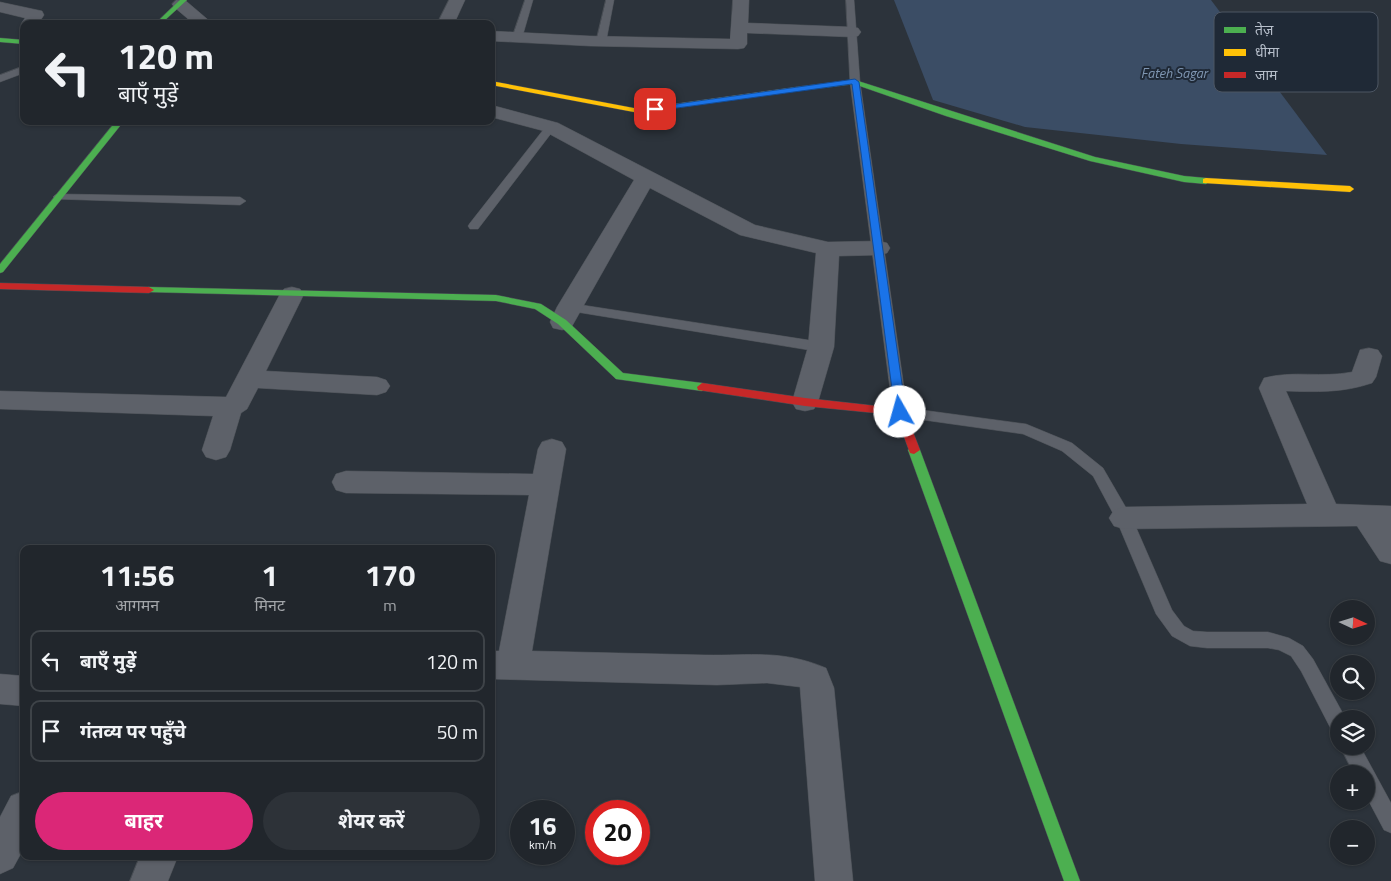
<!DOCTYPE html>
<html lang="hi">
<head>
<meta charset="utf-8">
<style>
  :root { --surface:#21262c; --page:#2d3238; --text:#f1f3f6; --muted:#a2a5a9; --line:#3e4348; --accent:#db2777 }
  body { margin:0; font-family:"Titillium Web","Noto Sans Devanagari",sans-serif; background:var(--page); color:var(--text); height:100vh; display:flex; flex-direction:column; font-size:19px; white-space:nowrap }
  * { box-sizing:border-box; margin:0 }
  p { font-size:16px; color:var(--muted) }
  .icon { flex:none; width:28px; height:28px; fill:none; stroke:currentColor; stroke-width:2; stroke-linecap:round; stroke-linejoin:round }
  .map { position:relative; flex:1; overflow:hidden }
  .side { position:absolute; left:20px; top:545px; width:475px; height:315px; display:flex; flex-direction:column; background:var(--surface); border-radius:10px; box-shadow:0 1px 4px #0004,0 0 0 1px var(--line) }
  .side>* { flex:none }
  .guide { position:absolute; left:20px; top:20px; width:475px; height:105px; border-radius:10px; box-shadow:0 1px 4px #0004,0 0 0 1px var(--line); background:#21262c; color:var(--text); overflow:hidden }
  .needle { width:32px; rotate:94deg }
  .fabs { position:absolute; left:1330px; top:600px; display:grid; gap:10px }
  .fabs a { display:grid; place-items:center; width:45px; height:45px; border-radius:50%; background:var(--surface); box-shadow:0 1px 4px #0004,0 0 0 1px var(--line); font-size:25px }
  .speed { position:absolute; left:510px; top:800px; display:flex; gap:10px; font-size:25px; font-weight:700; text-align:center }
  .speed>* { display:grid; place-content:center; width:65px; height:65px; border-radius:50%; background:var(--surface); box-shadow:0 1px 4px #0004,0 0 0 1px var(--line); line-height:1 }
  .speed small { font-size:12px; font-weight:400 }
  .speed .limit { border:8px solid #d22; background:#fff; color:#111 }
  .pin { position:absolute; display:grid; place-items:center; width:42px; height:42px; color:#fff; margin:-21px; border-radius:10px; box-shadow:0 2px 8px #0006 }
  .me { position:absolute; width:55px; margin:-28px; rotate:353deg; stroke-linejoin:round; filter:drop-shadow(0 0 4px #0008) }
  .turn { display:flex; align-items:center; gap:18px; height:105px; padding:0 15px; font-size:22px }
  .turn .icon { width:65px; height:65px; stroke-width:2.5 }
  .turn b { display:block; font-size:35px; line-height:42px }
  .eta { display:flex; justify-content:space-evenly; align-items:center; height:85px; text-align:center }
  .eta b { font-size:30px; font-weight:700; line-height:35px }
  .cta { display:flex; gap:10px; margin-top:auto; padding:10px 15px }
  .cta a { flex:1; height:58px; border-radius:30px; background:var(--accent); color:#fff; font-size:20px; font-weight:700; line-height:58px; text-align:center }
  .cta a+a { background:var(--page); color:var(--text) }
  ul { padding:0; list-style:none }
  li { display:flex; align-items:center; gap:15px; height:62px; margin:0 10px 8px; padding:0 5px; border:2px solid var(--line); border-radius:10px }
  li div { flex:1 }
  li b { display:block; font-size:19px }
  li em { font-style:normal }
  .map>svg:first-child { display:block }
</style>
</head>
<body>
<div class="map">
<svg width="1391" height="881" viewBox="0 0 1391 881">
  <rect width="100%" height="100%" fill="#2c333b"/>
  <!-- water -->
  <path fill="#3b4d65" d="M894 0H1211L1327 155 1181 144 1025 127 933 100Z"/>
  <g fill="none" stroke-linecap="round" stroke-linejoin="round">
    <!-- lane casing -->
    <g stroke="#4a4f55" stroke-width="1">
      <path id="lane" d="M525 0H533L522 38 517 41 512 38Z
        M606 0H614L606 42 601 45 596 42Z
        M846 0H854L860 82 907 408 1026 424 1072 443 1103 468 1132 518 1172 610 1184 626 1193 631 1207 632H1268L1289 638 1303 646 1313 659 1346 719H1339V734L1332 731 1301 671 1291 656 1279 650 1268 648H1207L1190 646 1172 636 1156 614 1116 519 1093 476 1062 451 1023 434 895 416 893 412 850 82Z
        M24 66V73L0 82V75Z
        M551 124 556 127 478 229H470L468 226 470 223 547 125Z
        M59 194 240 197 246 201 240 205 55 199 53 197 55 195Z
        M569 303 821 342 826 344 828 347 826 350 821 352 564 310 562 307 564 304Z
        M1340 746H1360L1391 803V833L1384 830 1366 796V774H1354Z"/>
    </g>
    <!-- street casing -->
    <g stroke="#4a4f55" stroke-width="1">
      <path id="street" d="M176 0 186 1 213 24H194L174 7 172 4Z
        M449 0H465L454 24H437Z
        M733 0H749L748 23 852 27 858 28 861 32 858 36 852 37 747 33V44L744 48 738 49 590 46 491 41V31L590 36 730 39Z
        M0 2 42 11 44 15 38 24H24L23 28 21 24 25 18 0 12Z
        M491 105 558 123 755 225 828 242 879 241 887 243 890 248 887 253 879 255 839 256 834 347 818 402 814 409 805 411 796 409 792 402 808 347 816 253 740 235 650 188 571 328 562 330 553 328 550 322 557 307 634 180 544 131 491 117Z
        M292 287 300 289 304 294 266 371 377 377 386 380 390 386 386 392 377 395 258 388 247 409 241 413 230 450 226 457 216 460 206 457 202 450 213 416 0 409V391L226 397 280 294 284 289Z
        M1369 348 1378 350 1382 356 1376 377 1372 383C1343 393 1316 392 1286 391L1336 504 1391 506V564L1380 561 1357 526 1124 529 1114 526 1109 518 1114 510 1124 507 1307 504 1259 388 1264 378C1293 370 1322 378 1352 372L1360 350Z
        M552 439 562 442 566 449 532 651C590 652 647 654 705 655 751 656 781 649 826 668L834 688 853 881H815L800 687 767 683 717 685 491 679V651H499L529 495 346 493 336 490 332 482 336 474 346 471 533 474 538 449 542 442Z
        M0 674 24 676V706L0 704Z
        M24 791V848L13 868 0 874V817L11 796Z
        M140 856H178L168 881H130Z"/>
    </g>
    <!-- fast casing -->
    <g stroke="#4a4f55" stroke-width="1">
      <path id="fast" d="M180 0H187L164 21H160V19Z
        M0 38 24 40V44L0 42Z
        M855 80 1095 157 1184 176 1206 178 1210 181 1206 184 1184 182 1090 161 946 116 854 84 797 91 793 89 797 87Z
        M116 121H124L3 272 0 273V264Z
        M149 287 496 295 541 304 566 320 623 373 702 383 707 387 702 391 616 379 558 324 535 309 496 301 146 292 144 290Z
        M914 446 920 450 1080 881H1064L908 450Z"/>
    </g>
    <!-- slow casing -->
    <g stroke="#4a4f55" stroke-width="1">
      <path id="slow" d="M491 81 639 109 797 87 801 89 797 91 639 113 491 85Z
        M1206 178 1350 186 1354 189 1350 192 1203 183V179Z"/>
    </g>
    <!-- jam casing -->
    <g stroke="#4a4f55" stroke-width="1">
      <path id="jam" d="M0 283 149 287 154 290 149 293 0 289Z
        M702 383 805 398 904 409 920 450 914 454 910 453 896 415 805 406 698 390 697 387Z"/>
    </g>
    <!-- lane -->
    <use href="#lane" fill="#5d6169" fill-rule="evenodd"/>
    <!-- street -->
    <use href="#street" fill="#5d6169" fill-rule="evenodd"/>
    <!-- fast -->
    <use href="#fast" fill="#4caf50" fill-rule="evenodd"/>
    <!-- slow -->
    <use href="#slow" fill="#ffc107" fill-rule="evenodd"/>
    <!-- jam -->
    <use href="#jam" fill="#c62828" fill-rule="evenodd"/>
  </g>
  <!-- route -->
  <path fill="#1a73e8" stroke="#114b97" d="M855 79 859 82 906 412 900 416 895 412 852 84 655 111 651 109 655 107Z"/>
  <g text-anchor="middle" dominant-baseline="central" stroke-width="4" stroke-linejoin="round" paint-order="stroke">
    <!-- far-water labels -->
    <g font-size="14" font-style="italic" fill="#7f96b2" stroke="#1f2936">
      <text x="1174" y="72">Fateh Sagar</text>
    </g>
  </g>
  <!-- legend -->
  <rect x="1214" y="12" width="164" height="80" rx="8" fill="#1f2936" stroke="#4d5663" stroke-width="1"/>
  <rect x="1224" y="27" width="22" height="6" fill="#4caf50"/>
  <rect x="1224" y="49" width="22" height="7" fill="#ffc107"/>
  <rect x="1224" y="72" width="22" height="6" fill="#c62828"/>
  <g font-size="14" fill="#b7bfcb">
    <text x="1255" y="35">तेज़</text>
    <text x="1255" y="57">धीमा</text>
    <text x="1255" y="80">जाम</text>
  </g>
</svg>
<div class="fabs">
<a><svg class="needle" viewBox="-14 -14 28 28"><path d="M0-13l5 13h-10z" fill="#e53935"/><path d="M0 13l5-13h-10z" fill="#a2a5a9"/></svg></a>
<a><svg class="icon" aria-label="search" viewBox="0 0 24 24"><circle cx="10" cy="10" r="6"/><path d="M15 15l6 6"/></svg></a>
<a><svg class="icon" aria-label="layers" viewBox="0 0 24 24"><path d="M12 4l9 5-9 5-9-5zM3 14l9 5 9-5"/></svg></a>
<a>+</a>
<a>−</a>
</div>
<div class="speed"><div>16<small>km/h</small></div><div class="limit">20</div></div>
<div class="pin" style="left:655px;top:109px;background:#d93025"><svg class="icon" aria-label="arrive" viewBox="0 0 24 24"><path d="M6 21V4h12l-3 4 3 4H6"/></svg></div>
<svg class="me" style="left:900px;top:412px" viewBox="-20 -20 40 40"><circle r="19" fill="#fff"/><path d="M0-13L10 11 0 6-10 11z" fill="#1a73e8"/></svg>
<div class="guide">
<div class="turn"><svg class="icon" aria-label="left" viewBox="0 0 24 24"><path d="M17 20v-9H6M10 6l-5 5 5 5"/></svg><div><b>120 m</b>बाएँ मुड़ें</div></div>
</div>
<section class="side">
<div class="eta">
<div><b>11:56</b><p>आगमन</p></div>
<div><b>1</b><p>मिनट</p></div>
<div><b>170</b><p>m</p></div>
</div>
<ul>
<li><svg class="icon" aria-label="left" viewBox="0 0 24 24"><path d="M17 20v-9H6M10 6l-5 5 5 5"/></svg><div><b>बाएँ मुड़ें</b></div><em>120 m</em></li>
<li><svg class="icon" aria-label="arrive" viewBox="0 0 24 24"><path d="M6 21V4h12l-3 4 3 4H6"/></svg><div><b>गंतव्य पर पहुँचे</b></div><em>50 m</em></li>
</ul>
<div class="cta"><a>बाहर</a><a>शेयर करें</a></div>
</section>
</div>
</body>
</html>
